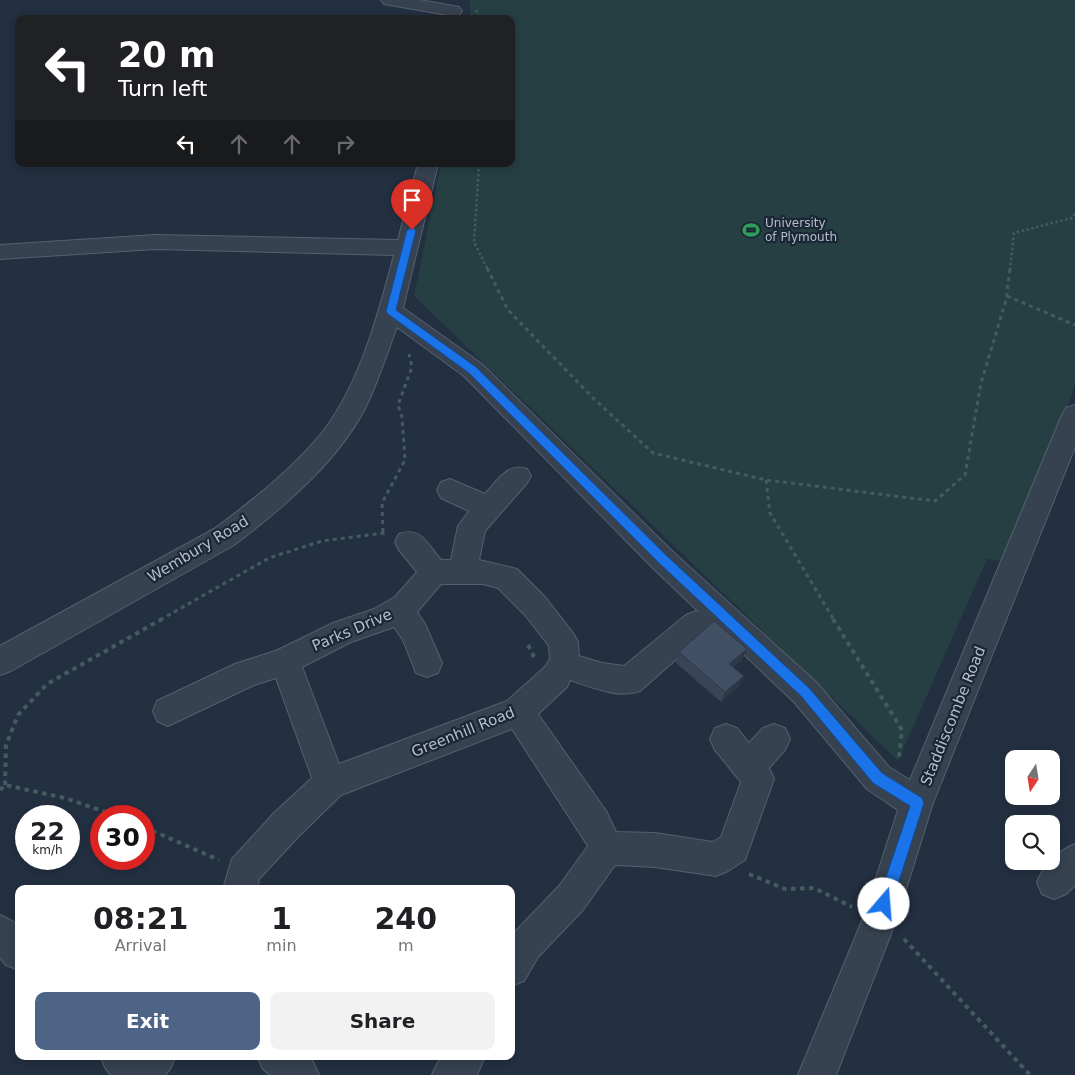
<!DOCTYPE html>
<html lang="en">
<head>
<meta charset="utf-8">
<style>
  :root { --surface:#fff; --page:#f2f2f2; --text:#202124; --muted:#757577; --accent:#4d6487 }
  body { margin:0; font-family:"DejaVu Sans",sans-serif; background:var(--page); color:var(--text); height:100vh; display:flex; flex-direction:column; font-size:19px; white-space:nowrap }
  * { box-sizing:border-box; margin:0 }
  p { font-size:16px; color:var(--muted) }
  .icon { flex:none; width:28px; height:28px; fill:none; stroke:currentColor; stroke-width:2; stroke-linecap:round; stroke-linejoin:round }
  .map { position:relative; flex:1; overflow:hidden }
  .side { position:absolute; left:15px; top:885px; width:500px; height:175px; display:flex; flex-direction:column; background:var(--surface); border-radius:10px; box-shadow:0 2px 8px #0003 }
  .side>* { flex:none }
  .top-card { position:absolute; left:15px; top:15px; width:500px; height:152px; border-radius:10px; box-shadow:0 2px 8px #0003; background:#202124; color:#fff; overflow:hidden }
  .needle { width:32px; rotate:192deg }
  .fabs { position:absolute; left:1005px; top:750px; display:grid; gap:10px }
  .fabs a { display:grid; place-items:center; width:55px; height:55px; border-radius:10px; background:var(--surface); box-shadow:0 2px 8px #0003; font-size:25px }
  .speed { position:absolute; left:15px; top:805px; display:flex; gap:10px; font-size:25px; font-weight:700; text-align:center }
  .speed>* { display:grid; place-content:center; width:65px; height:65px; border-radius:50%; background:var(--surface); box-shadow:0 2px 8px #0003; line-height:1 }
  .speed small { font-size:12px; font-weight:400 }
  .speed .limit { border:8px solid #d22; background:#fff; color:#111 }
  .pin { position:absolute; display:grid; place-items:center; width:42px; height:42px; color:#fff; margin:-51px -21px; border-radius:50% 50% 50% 0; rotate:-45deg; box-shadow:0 0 5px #0007 }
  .pin .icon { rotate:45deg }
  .me { position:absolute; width:55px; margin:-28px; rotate:18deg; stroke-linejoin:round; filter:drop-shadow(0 0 4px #0008) }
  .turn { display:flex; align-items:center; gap:18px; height:105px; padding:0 20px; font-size:22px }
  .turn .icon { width:65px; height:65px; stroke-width:2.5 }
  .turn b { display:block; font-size:35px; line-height:42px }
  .lanes { display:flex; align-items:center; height:48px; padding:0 20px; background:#0003; justify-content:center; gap:25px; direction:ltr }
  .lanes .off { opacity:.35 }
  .eta { display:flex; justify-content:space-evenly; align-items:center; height:85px; text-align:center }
  .eta b { font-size:30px; font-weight:800; line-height:35px }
  .cta { display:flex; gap:10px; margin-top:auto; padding:10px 20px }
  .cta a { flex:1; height:58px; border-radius:10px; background:var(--accent); color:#fff; font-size:20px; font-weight:800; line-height:58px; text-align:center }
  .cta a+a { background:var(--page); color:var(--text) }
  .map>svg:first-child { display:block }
</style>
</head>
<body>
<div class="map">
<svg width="1075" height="1075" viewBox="0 0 1075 1075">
  <rect width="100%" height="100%" fill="#233041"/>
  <!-- green -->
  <path fill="#253f42" d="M470 0H1075V385L1016 563 987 559 898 761 414 296 441 164H511V19H470Z"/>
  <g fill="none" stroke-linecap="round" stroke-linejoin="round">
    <!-- minor casing -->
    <g stroke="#55606f" stroke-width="2">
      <path id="minor" d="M381 0H420L459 7 462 11 459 15 453 16 390 5 384 4Z
        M418 164H438L403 308 482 364 673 552 816 682 889 767 910 780 1062 415 1066 408 1075 405V447L933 803 896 921 836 1075H798L862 921 898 810 867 789 794 702 710 622 711 624 706 633 640 691C617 699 592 687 570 680L567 687 538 714 606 811 616 832 655 833 713 842 721 837 741 782 715 750 710 739 715 728 726 724 737 728 749 743 763 728 774 724 785 728 790 739 785 750 769 768 774 779 745 860 728 871 716 876 655 867 615 865 583 910 538 957 524 981 511 986V936L559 886 588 846 512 729 341 795 298 837 259 879 257 889H223L232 859 274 813 312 778 276 678 254 685 168 726 157 721 153 711 157 701 235 664 278 650 333 623 374 609 395 597 417 572 399 550 395 542 399 534C421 526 428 545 441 560H451L458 526 469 511 441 498 437 490 441 482 450 479 485 494C497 481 508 462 527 469L531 476 527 483 485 531 479 560 517 569 545 597 573 633 578 642 579 656 602 663 624 666 686 615 696 611 699 612 653 568 464 376 397 327C388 351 380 375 370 398 344 457 284 507 234 545L11 671 0 675V646L214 529C251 502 296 466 324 430 360 383 379 312 394 255L155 249 0 259V245L155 235 398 240ZM441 584H483L498 588 525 615 549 646 550 659 545 667 507 701 339 764 302 667 351 642 394 627 403 640 416 673 427 677 438 673 442 663 425 624 417 612Z
        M1075 844V885L1066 894 1054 899 1042 894 1037 882C1044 865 1058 851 1075 844Z
        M0 915 12 921 19 927V970L6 965 0 958Z
        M100 1056H176L170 1069 165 1075H111L106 1069Z
        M257 1056H307L313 1062 319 1075H270L263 1069Z
        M446 1056H485L477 1075H432L438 1062Z"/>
    </g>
    <!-- path-far2 -->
    <path stroke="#435c5f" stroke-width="2.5" stroke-dasharray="2.5 2.5" stroke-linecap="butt" d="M476 10 480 19
      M479 164 474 242 488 270
      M1010 270 1014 233 1072 218 1075 213"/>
    <!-- path-far1 -->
    <path stroke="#435c5f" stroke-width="3" stroke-dasharray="4 4" stroke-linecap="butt" d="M487 268 508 310 593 398 653 453 766 480 935 501 965 475 981 383 1006 300 1010 268
      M1007 296 1075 325
      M766 480 770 513 834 620
      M383 532 382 503 405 460 402 417 398 405 412 367 409 354
      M160 620 269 558 322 541 385 533"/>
    <!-- path -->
    <path stroke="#435c5f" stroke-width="4" stroke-dasharray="4.5 4.5" stroke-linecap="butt" d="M833 619 902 730 899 757
      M528 645 534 657
      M5 785 6 745 18 715 47 684 162 619
      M0 790 5 785 65 798 117 816
      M144 827 219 860
      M749 874 785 889 814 888 852 907
      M904 939 1030 1075"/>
    <!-- minor -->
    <use href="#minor" fill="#374251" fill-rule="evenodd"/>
  </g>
  <!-- wall -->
  <path fill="#384556" d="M679 652 742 660 733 667 739 686 721 702 676 663Z"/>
  <!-- shaded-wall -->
  <path fill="#2e3846" d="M747 649 742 660 725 674 729 664Z
    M744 676 739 686 721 702 725 692Z"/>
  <!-- building -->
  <path fill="#415064" stroke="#2e3846" d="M714 621 747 649 729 664 744 676 725 692 679 652Z"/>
  <!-- route -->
  <path fill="#1a73e8" stroke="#114b97" d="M412 227 416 230 396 310 476 367 667 556 809 688 882 773 922 798 924 803 890 909 884 911 879 909 877 904 910 806 873 783 801 696 659 563 469 373 388 314 386 311 407 230Z"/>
  <!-- icons -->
  <defs>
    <g id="stadium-bare" transform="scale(1.35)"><path d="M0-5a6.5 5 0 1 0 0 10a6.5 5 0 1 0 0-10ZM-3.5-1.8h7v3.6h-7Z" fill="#2e9e5b" stroke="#1c2736" stroke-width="2.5" paint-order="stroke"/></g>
  </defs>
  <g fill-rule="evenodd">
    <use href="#stadium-bare" x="751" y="230"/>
  </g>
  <g text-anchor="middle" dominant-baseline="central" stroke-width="4.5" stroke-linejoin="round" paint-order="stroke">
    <!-- far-poi labels -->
    <g font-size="12" fill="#b4bdcc" stroke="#1c2736" text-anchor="start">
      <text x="765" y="223">University<tspan x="765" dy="14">of Plymouth</tspan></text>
    </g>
    <!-- street labels -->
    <g font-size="15" fill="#b4bdcc" stroke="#1c2736">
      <text transform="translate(198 549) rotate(-31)">Wembury Road</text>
      <text transform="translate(352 630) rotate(-23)">Parks Drive</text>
      <text transform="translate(953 716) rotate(-68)">Staddiscombe Road</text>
      <text transform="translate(463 732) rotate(-22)">Greenhill Road</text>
    </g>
  </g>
</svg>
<div class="fabs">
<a><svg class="needle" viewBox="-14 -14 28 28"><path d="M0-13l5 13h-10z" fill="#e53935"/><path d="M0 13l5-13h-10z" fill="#757577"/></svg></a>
<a><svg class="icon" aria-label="search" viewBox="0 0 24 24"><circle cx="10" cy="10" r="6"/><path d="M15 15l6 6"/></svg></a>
</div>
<div class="speed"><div>22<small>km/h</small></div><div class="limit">30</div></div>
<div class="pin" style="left:412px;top:230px;background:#d93025"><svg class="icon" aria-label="arrive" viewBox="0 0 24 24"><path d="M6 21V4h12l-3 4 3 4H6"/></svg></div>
<svg class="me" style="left:884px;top:904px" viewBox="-20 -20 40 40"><circle r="19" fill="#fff"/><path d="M0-13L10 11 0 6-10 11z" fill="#1a73e8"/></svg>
<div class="top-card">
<div class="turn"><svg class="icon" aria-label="left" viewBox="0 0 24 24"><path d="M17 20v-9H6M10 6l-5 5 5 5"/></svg><div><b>20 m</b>Turn left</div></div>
<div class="lanes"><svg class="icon" aria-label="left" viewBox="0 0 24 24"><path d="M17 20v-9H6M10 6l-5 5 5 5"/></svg><svg class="icon off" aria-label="ahead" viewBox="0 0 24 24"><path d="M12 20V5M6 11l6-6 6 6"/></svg><svg class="icon off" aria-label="ahead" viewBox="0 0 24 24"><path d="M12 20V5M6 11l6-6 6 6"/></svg><svg class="icon off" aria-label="right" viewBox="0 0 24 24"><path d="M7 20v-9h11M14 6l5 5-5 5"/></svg></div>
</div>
<section class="side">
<div class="eta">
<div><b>08:21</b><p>Arrival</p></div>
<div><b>1</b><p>min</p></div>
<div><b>240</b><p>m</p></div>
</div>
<div class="cta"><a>Exit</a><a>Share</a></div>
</section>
</div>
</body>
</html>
